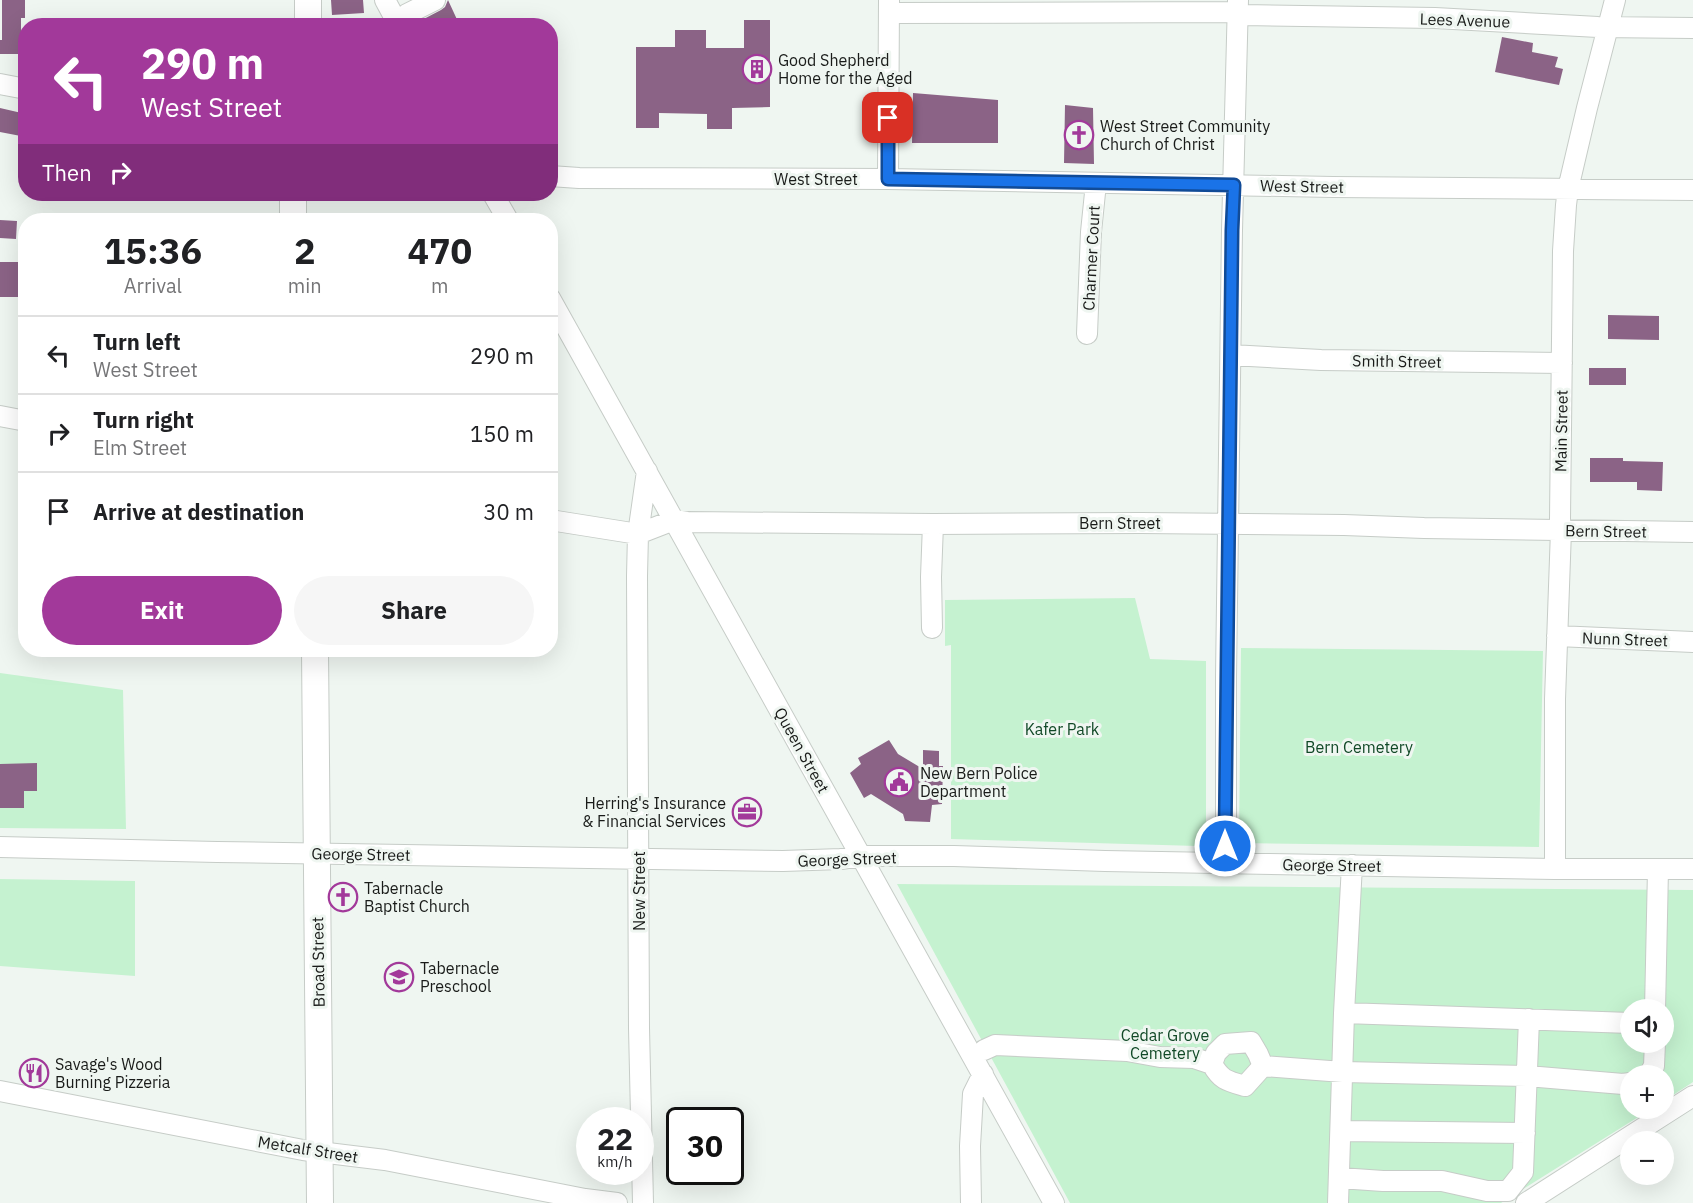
<!DOCTYPE html>
<html lang="en">
<head>
<meta charset="utf-8">
<style>
  :root { --surface:#fff; --page:#f6f6f6; --text:#202124; --muted:#757577; --line:#e0e0e0; --accent:#a2399a }
  body { margin:0; font-family:"IBM Plex Sans",sans-serif; background:var(--page); color:var(--text); height:100vh; display:flex; flex-direction:column; font-size:22px; white-space:nowrap }
  * { box-sizing:border-box; margin:0 }
  p { font-size:20px; color:var(--muted) }
  .icon { flex:none; width:33px; height:33px; fill:none; stroke:currentColor; stroke-width:2; stroke-linecap:round; stroke-linejoin:round }
  .map { position:relative; flex:1; overflow:hidden }
  .side { position:absolute; left:18px; top:213px; width:540px; height:444px; display:flex; flex-direction:column; background:var(--surface); border-radius:24px; box-shadow:0 6px 24px #0002 }
  .side>* { flex:none }
  .top-card { position:absolute; left:18px; top:18px; width:540px; height:183px; border-radius:24px; box-shadow:0 6px 24px #0002; background:#a2399a; color:#fff; overflow:hidden }
  .fabs { position:absolute; left:1620px; top:999px; display:grid; gap:12px }
  .fabs a { display:grid; place-items:center; width:54px; height:54px; border-radius:50%; background:var(--surface); box-shadow:0 6px 24px #0002; font-size:30px }
  .speed { position:absolute; left:576px; top:1107px; display:flex; gap:12px; font-size:30px; font-weight:700; text-align:center }
  .speed>* { display:grid; place-content:center; width:78px; height:78px; border-radius:50%; background:var(--surface); box-shadow:0 6px 24px #0002; line-height:1 }
  .speed small { font-size:15px; font-weight:400 }
  .speed .limit { border:3px solid #111; border-radius:9px; background:#fff; color:#111 }
  .pin { position:absolute; display:grid; place-items:center; width:51px; height:51px; color:#fff; margin:-26px; border-radius:12px; box-shadow:0 3px 9px #0006 }
  .me { position:absolute; width:66px; margin:-33px; rotate:0deg; stroke-linejoin:round; filter:drop-shadow(0 0 4px #0008) }
  .turn { display:flex; align-items:center; gap:21px; height:126px; padding:0 24px; font-size:27px }
  .turn .icon { width:78px; height:78px; stroke-width:2.5 }
  .turn b { display:block; font-size:42px; line-height:51px }
  .then { display:flex; align-items:center; height:57px; padding:0 24px; background:#0003; gap:12px; font-size:22px }
  .eta { display:flex; justify-content:space-evenly; align-items:center; height:102px; text-align:center }
  .eta b { font-size:36px; font-weight:700; line-height:42px }
  .action { display:flex; gap:12px; margin-top:auto; padding:12px 24px }
  .action a { flex:1; height:69px; border-radius:36px; background:var(--accent); color:#fff; font-size:24px; font-weight:700; line-height:69px; text-align:center }
  .action a+a { background:var(--page); color:var(--text) }
  ul { padding:0; list-style:none }
  li { display:flex; align-items:center; gap:18px; height:78px; padding:0 24px; border-top:2px solid var(--line) }
  li div { flex:1 }
  li b { display:block; font-size:22px }
  li em { font-style:normal }
  .map>svg:first-child { display:block }
</style>
</head>
<body>
<div class="map">
<svg width="1693" height="1203" viewBox="0 0 1693 1203">
  <rect width="100%" height="100%" fill="#eff6f1"/>
  <!-- green -->
  <path fill="#c5f2d0" fill-rule="evenodd" d="M1135 598 1150 659 1206 661V841L1197 846 951 839V645L945 646V600Z
    M1241 648 1543 651 1539 847 1239 843Z
    M0 673 123 690 126 829 0 828Z
    M0 879 135 881V976L0 966Z
    M897 884 1693 890V1082L1664 1101V1076H1630V1108L1651 1109 1501 1203H1070ZM1630 1010H1664V1042H1630Z"/>
  <!-- building -->
  <path fill="#8b6386" d="M2 0H25V18H21V54H0V40H2Z
    M331 0H363L364 13 332 15Z
    M448 0 460 26H422L420 21 441 10 445 7Z
    M744 20H770V107L732 108V129H707V114L659 113V128H636V47H675V30H706V48H744Z
    M1502 37 1533 43 1532 52 1558 57 1555 67 1563 69 1559 85 1495 72Z
    M913 93 998 100V143H912Z
    M1065 105 1093 108 1094 164 1064 163Z
    M0 108 26 114V137L0 132Z
    M0 220 17 221 16 239 0 238Z
    M0 262H26V297H0Z
    M1608 315 1659 316V340L1608 339Z
    M1589 368H1626V385H1589Z
    M1590 458H1623V461L1663 462 1662 491 1637 490V482H1590Z
    M889 740 898 754 923 769V750L939 751V766H943L942 804 932 805 930 822 905 821 903 814 871 794 864 798 850 773 861 764 858 758Z
    M37 763V791H24V808H0V764Z"/>
  <g fill="none" stroke-linecap="round" stroke-linejoin="round">
    <!-- minor casing -->
    <g stroke="#c6ccc7" stroke-width="22">
      <path id="minor" d="M385 0 399 26
        M890 13 1238 12 1243 15 1435 18 1598 27 1693 28
        M397 22 407 14 435 0
        M0 84 26 89
        M550 176 579 178 888 179 1333 187 1693 190
        M888 179 889 0
        M493 194 508 220
        M550 298 1054 1203
        M1087 334 1091 232 1096 183
        M1231 355 1321 360 1562 363
        M0 416 26 421
        M550 520 638 534 674 520 687 522 933 524 1141 523 1344 525 1424 528 1693 532
        M932 628 931 577 933 524
        M1557 636 1693 642
        M0 847 217 852 783 861 841 859 861 856H954L1105 861 1555 869H1693
        M1226 863V677L1232 230 1238 0
        M1352 865 1344 1013 1630 1023
        M1555 869V699L1561 530 1560 519 1563 251 1566 205 1568 189 1587 108 1615 0
        M1655 1010 1658 869
        M984 1050 995 1045 1127 1051 1160 1057 1194 1058 1212 1064
        M1263 1066 1245 1086C1227 1081 1221 1080 1212 1064L1216 1053 1225 1044 1251 1042 1258 1054 1263 1066 1343 1072 1527 1076 1623 1084 1630 1083
        M1648 1076 1654 1066 1655 1042
        M0 1091 303 1150 385 1160 585 1199 617 1203
        M1341 1131 1525 1133
        M1340 1178 1383 1181H1442L1487 1191H1508L1523 1172 1529 1019
        M643 1203 639 1028 637 576 638 534 647 471
        M971 1203 970 1146 973 1094 983 1074
        M1338 1203 1344 1013
        M1526 1203 1693 1096"/>
    </g>
    <!-- major casing -->
    <g stroke="#c6ccc7" stroke-width="28">
      <path id="major" d="M308 0V26
        M293 220V194
        M315 650 320 1203"/>
    </g>
    <!-- minor -->
    <use href="#minor" stroke="#fff" stroke-width="20"/>
    <!-- major -->
    <use href="#major" stroke="#fff" stroke-width="26"/>
  </g>
  <g fill="none" stroke-linecap="round" stroke-linejoin="round">
    <!-- route casing -->
    <g stroke="#114b97" stroke-width="15">
      <path id="route" d="M888 118V179L1234 185 1232 230 1225 846"/>
    </g>
    <!-- route -->
    <use href="#route" stroke="#1a73e8" stroke-width="10"/>
  </g>
  <!-- icons -->
  <defs>
    <g id="building-ring" transform="scale(1.5)"><circle r="9.5" fill="#eff6f1" stroke="#a2399a" stroke-width="1.5"/><path d="M-4-6H4V6H1V3H-1V6H-4ZM-2.5-4.3h1.7v1.8h-1.7ZM.8-4.3h1.7v1.8H.8ZM-2.5-1h1.7V.8h-1.7ZM.8-1h1.7V.8H.8Z" fill="#a2399a"/></g>
    <g id="church-ring" transform="scale(1.5)"><circle r="9.5" fill="#eff6f1" stroke="#a2399a" stroke-width="1.5"/><path d="M-1.2-6h2.4v3.5h3.3v2.4h-3.3V6h-2.4V-.1h-3.3v-2.4h3.3Z" fill="#a2399a"/></g>
    <g id="civic-ring" transform="scale(1.5)"><circle r="9.5" fill="#eff6f1" stroke="#a2399a" stroke-width="1.5"/><path d="M-.6-6.5H3V-4.5H.6V-3L4-1V1h2V6H-6V1h2V-1L-.6-3ZM-1.2 2.5V6h2.4V2.5Z" fill="#a2399a"/></g>
    <g id="office-ring" transform="scale(1.5)"><circle r="9.5" fill="#eff6f1" stroke="#a2399a" stroke-width="1.5"/><path d="M-6-3h4V-5.5h4V-3h4V5H-6ZM-1-4.5V-3h2v-1.5ZM-6 0V1H6V0Z" fill="#a2399a"/></g>
    <g id="school-ring" transform="scale(1.5)"><circle r="9.5" fill="#eff6f1" stroke="#a2399a" stroke-width="1.5"/><path d="M0-5L7-2L0 1L-7-2ZM-4 1L0 2.5L4 1V4Q0 6-4 4Z" fill="#a2399a"/></g>
    <g id="restaurant-ring" transform="scale(1.5)"><circle r="9.5" fill="#eff6f1" stroke="#a2399a" stroke-width="1.5"/><path d="M-5-6h1v4h1v-4h1v4h1v-4h1v5L-1.5 .5V6h-2V.5L-5-1ZM5-6V6H3V1.5H1.5Q1.5-4 5-6Z" fill="#a2399a"/></g>
  </defs>
  <g fill-rule="evenodd">
    <use href="#building-ring" x="757" y="69"/>
    <use href="#church-ring" x="1079" y="135"/>
    <use href="#civic-ring" x="899" y="782"/>
    <use href="#office-ring" x="747" y="812"/>
    <use href="#church-ring" x="343" y="897"/>
    <use href="#school-ring" x="399" y="977"/>
    <use href="#restaurant-ring" x="34" y="1073"/>
  </g>
  <g text-anchor="middle" dominant-baseline="central" stroke-width="6" stroke-linejoin="round" paint-order="stroke">
    <!-- street labels -->
    <g font-size="16" fill="#191b19" stroke="#eff6f1">
      <text transform="translate(1465 20) rotate(2)">Lees Avenue</text>
      <text x="816" y="179">West Street</text>
      <text transform="translate(1302 186) rotate(1)">West Street</text>
      <text transform="translate(1091 258) rotate(-87)">Charmer Court</text>
      <text transform="translate(1397 361) rotate(1)">Smith Street</text>
      <text transform="translate(1561 431) rotate(-89)">Main Street</text>
      <text x="1120" y="523">Bern Street</text>
      <text transform="translate(1606 531) rotate(1)">Bern Street</text>
      <text transform="translate(1625 639) rotate(2)">Nunn Street</text>
      <text transform="translate(802 750) rotate(61)">Queen Street</text>
      <text transform="translate(361 854) rotate(1)">George Street</text>
      <text transform="translate(847 859) rotate(-2)">George Street</text>
      <text transform="translate(1332 865) rotate(1)">George Street</text>
      <text transform="translate(639 891) rotate(-90)">New Street</text>
      <text transform="translate(318 962) rotate(-91)">Broad Street</text>
      <text transform="translate(308 1149) rotate(9)">Metcalf Street</text>
    </g>
    <!-- poi labels -->
    <g font-size="16" fill="#191b19" stroke="#eff6f1" text-anchor="start">
      <text x="778" y="60">Good Shepherd<tspan x="778" dy="18">Home for the Aged</tspan></text>
      <text x="1100" y="126">West Street Community<tspan x="1100" dy="18">Church of Christ</tspan></text>
      <text x="920" y="773">New Bern Police<tspan x="920" dy="18">Department</tspan></text>
      <text x="726" y="803" text-anchor="end">Herring's Insurance<tspan x="726" dy="18">&amp; Financial Services</tspan></text>
      <text x="364" y="888">Tabernacle<tspan x="364" dy="18">Baptist Church</tspan></text>
      <text x="420" y="968">Tabernacle<tspan x="420" dy="18">Preschool</tspan></text>
      <text x="55" y="1064">Savage's Wood<tspan x="55" dy="18">Burning Pizzeria</tspan></text>
    </g>
    <!-- park labels -->
    <g font-size="16" fill="#114927" stroke="#eff6f1">
      <text x="1062" y="729">Kafer Park</text>
      <text x="1359" y="747">Bern Cemetery</text>
      <text x="1165" y="1035">Cedar Grove<tspan x="1165" dy="18">Cemetery</tspan></text>
    </g>
  </g>
</svg>
<div class="fabs">
<a><svg class="icon" aria-label="sound" viewBox="0 0 24 24"><path d="M4 9h4l5-4v14l-5-4H4zM17 9q2 3 0 6"/></svg></a>
<a>+</a>
<a>−</a>
</div>
<div class="speed"><div>22<small>km/h</small></div><div class="limit">30</div></div>
<div class="pin" style="left:888px;top:118px;background:#d93025"><svg class="icon" aria-label="arrive" viewBox="0 0 24 24"><path d="M6 21V4h12l-3 4 3 4H6"/></svg></div>
<svg class="me" style="left:1225px;top:846px" viewBox="-20 -20 40 40"><circle r="17" fill="#1a73e8" stroke="#fff" stroke-width="3"/><path d="M0-11L8 9 0 5-8 9z" fill="#fff"/></svg>
<div class="top-card">
<div class="turn"><svg class="icon" aria-label="left" viewBox="0 0 24 24"><path d="M17 20v-9H6M10 6l-5 5 5 5"/></svg><div><b>290 m</b>West Street</div></div>
<div class="then">Then<svg class="icon" aria-label="right" viewBox="0 0 24 24"><path d="M7 20v-9h11M14 6l5 5-5 5"/></svg></div>
</div>
<section class="side">
<div class="eta">
<div><b>15:36</b><p>Arrival</p></div>
<div><b>2</b><p>min</p></div>
<div><b>470</b><p>m</p></div>
</div>
<ul>
<li><svg class="icon" aria-label="left" viewBox="0 0 24 24"><path d="M17 20v-9H6M10 6l-5 5 5 5"/></svg><div><b>Turn left</b><p>West Street</p></div><em>290 m</em></li>
<li><svg class="icon" aria-label="right" viewBox="0 0 24 24"><path d="M7 20v-9h11M14 6l5 5-5 5"/></svg><div><b>Turn right</b><p>Elm Street</p></div><em>150 m</em></li>
<li><svg class="icon" aria-label="arrive" viewBox="0 0 24 24"><path d="M6 21V4h12l-3 4 3 4H6"/></svg><div><b>Arrive at destination</b></div><em>30 m</em></li>
</ul>
<div class="action"><a>Exit</a><a>Share</a></div>
</section>
</div>
</body>
</html>
